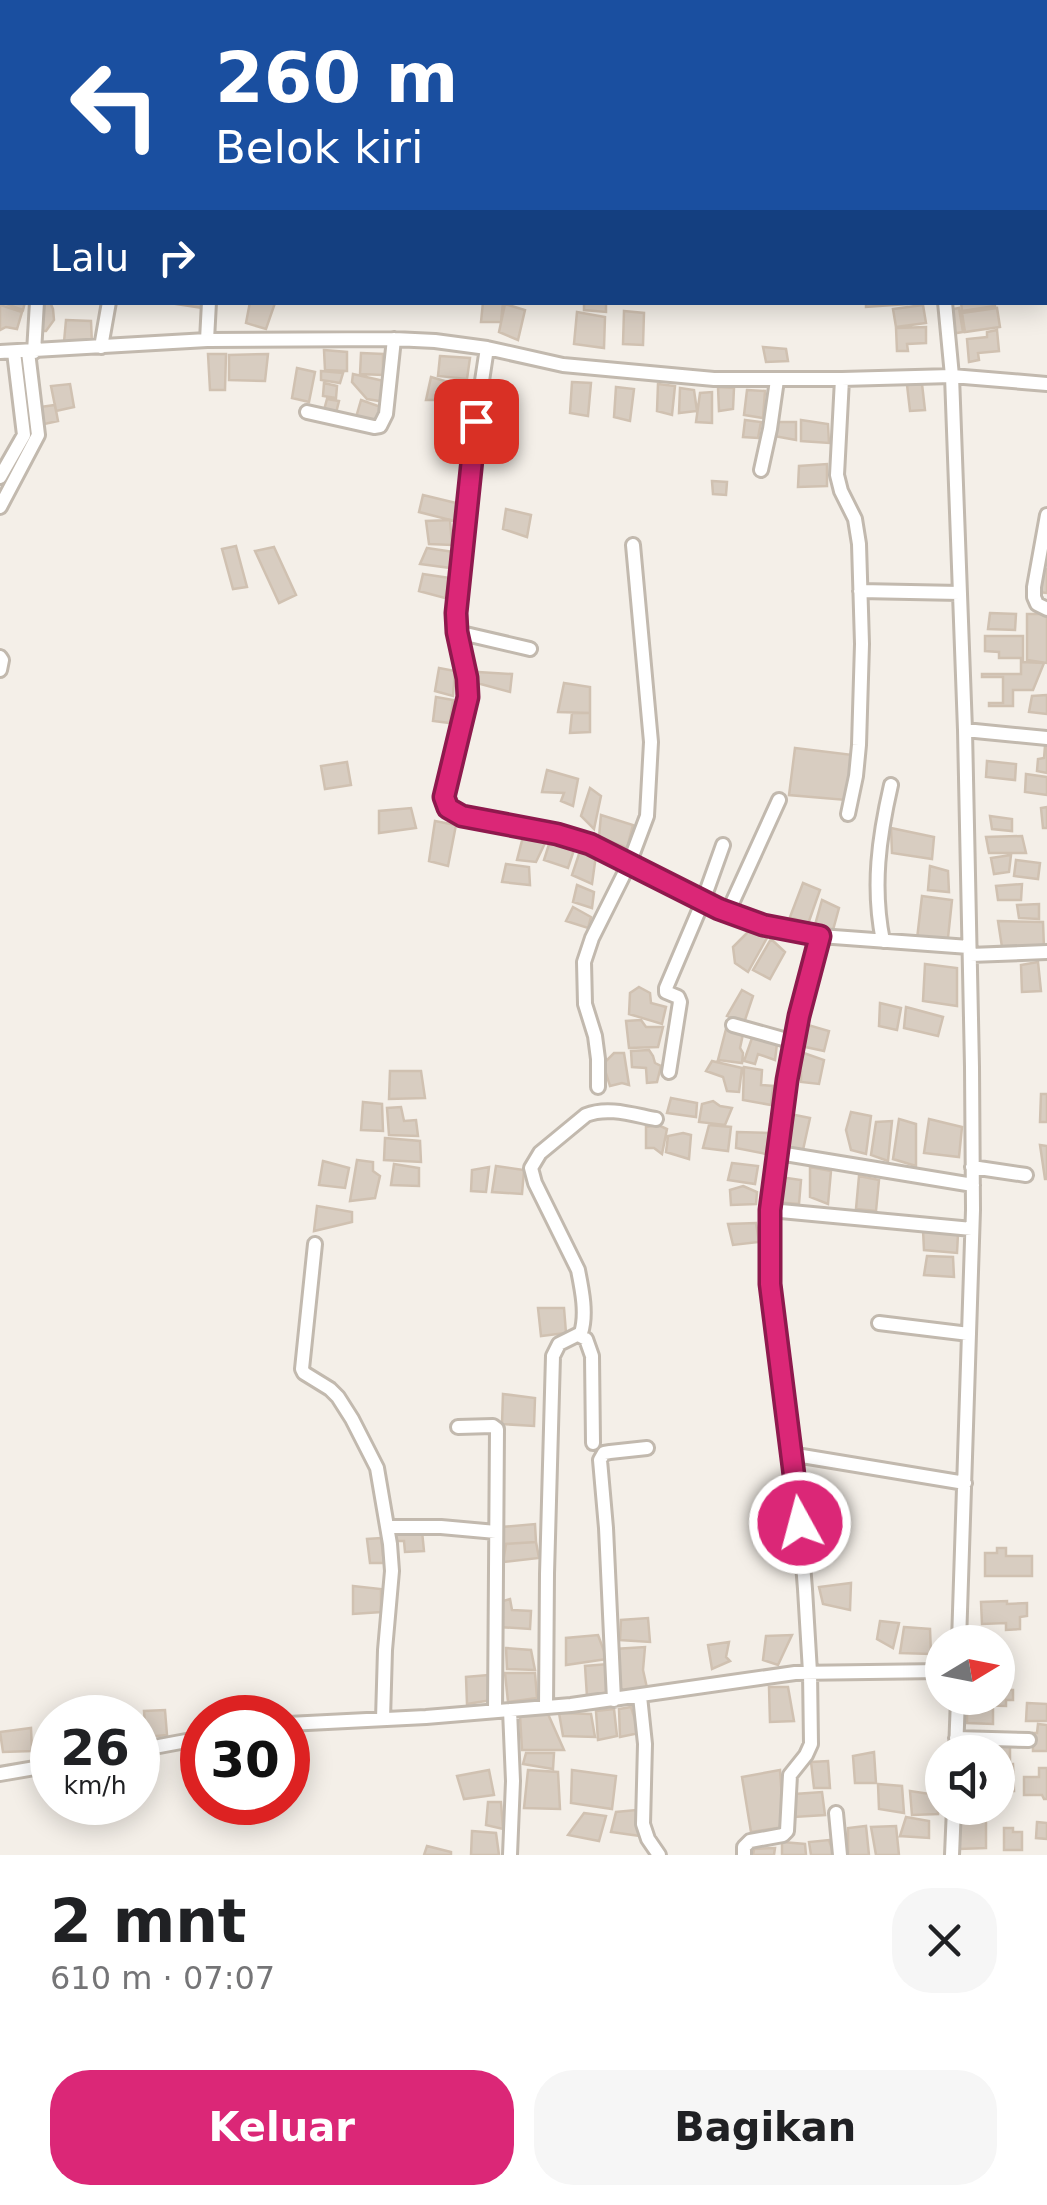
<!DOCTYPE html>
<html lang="id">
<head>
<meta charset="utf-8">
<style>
  :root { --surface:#fff; --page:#f6f6f6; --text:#202124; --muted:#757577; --accent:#db2777 }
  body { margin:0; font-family:"DejaVu Sans",sans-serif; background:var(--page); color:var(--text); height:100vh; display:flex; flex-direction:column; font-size:38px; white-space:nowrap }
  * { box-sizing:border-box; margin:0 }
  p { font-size:32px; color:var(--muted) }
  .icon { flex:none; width:55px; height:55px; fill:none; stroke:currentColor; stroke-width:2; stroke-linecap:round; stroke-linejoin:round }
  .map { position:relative; height:1855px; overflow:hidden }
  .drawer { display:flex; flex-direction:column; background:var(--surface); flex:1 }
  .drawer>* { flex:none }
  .hud { position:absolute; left:0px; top:0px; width:1048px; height:305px; box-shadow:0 5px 25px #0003; background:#1a4fa0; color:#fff; overflow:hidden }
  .needle { width:65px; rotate:80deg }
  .fabs { position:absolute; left:925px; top:1625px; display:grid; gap:20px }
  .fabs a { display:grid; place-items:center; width:90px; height:90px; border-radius:50%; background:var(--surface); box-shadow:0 5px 25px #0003; font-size:50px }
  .speed { position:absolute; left:30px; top:1695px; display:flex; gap:20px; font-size:50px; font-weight:700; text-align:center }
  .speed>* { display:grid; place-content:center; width:130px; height:130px; border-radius:50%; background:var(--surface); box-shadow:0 5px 25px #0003; line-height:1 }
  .speed small { font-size:25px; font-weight:400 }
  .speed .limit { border:15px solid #d22; background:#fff; color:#111 }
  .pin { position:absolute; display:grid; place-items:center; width:85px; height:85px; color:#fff; margin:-42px; border-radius:20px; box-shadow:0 5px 15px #0006 }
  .me { position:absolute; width:110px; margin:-55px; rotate:353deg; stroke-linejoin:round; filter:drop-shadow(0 0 8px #0008) }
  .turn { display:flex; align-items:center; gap:35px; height:210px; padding:0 50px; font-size:45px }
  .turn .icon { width:130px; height:130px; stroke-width:2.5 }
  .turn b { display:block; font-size:70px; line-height:85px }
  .then { display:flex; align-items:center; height:95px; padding:0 50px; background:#0003; gap:20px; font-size:38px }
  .round { display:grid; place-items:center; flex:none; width:105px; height:105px; border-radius:40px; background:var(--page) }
  .head { display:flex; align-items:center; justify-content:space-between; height:170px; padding:0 50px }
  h1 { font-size:60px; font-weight:700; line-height:75px }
  .cta { display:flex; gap:20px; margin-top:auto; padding:20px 50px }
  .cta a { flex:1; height:115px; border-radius:40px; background:var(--accent); color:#fff; font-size:40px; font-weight:700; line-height:115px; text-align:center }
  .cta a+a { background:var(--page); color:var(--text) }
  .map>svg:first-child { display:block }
</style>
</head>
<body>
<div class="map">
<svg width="1047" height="1855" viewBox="0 0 1047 1855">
  <rect width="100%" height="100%" fill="#f4efe8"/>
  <!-- building -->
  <path fill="#d8cdc1" stroke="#d0c1b1" stroke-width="2.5" d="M349 0H390V2H349Z
    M2 291V302H25L23 310 0 302Z
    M38 302H50L53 309 54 320 46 331H38Z
    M163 302H204L203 308Z
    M250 302 275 303 266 329 246 323Z
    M483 302H503L501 322H481Z
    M584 302H606V312L584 310Z
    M866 302H907V304L866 307Z
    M961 302H994L995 306 962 311Z
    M505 304 525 310 518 340 499 332Z
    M0 305 22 312 17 329 6 327 0 330Z
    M923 305 926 323 896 327 893 309Z
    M959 308 963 332 951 334 948 310Z
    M997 308 1000 327 965 332 962 313Z
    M624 311 644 313 643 345 623 344Z
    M577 312 605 317 604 348 574 344Z
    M66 320 91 321 92 344 64 342Z
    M926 327V343L907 344 908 351H897L896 328Z
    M997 330 999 351 978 353 979 360 969 362 967 339 987 337V332Z
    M763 347 786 349 788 361 766 362Z
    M324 350 347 352V371L325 370Z
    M361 353 383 354V375L360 374Z
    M208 354H226L225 390H210Z
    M268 354 265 381 229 380V355Z
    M440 356 470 358 467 379 438 376Z
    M297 368 315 372 309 402 292 398Z
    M321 371 343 373 340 383 321 380Z
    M353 374 384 381 385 402 367 399 352 382Z
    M431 377 462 386 458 400H426Z
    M572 382 591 383 588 416 570 413Z
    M324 383 337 386 336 398 323 396Z
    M70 384 74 407 56 411 51 386Z
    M658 384 675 386 672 415 657 411Z
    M922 384 925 410 910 411 907 385Z
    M616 387 634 389 630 421 614 417Z
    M718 387 734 388 733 409 719 411Z
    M680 388 694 390 697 411 679 413Z
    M747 390 765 391 763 418 744 415Z
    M712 392V423L696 422 700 393Z
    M327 399 339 401 336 413 324 410Z
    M361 400 381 407 378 423 355 421Z
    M55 405 58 421 35 426 33 408Z
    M745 420 761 422 758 438 743 437Z
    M801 420 828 424 829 443 801 441Z
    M776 422H796V440L774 436Z
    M827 464V486L798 487 799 466Z
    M712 481 727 482 726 495 713 494Z
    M423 495 456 503 454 521 419 512Z
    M506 509 531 515 527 537 503 529Z
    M450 520 452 545 429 544 426 521Z
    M236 546 247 587 233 589 222 549Z
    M274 547 296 595 279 603 255 551Z
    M427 548 454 552 451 568 420 564Z
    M1040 569H1047V593L1038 592Z
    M423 574 450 578 445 598 419 591Z
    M990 613 1016 614 1015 630 988 629Z
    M1027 614H1047V663L1027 660Z
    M985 636H1023V662L1044 663 1033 690H1013V706H989V703H1003V677H982V674H1021V658H999V652L985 651Z
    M439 668 455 671 453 696 435 691Z
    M478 672 512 674 510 692 477 683Z
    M564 683 590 687V713L558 712Z
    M1047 695V714L1029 712 1032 696Z
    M436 697 453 700 450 723 433 721Z
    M572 713H590V732L570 733Z
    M1045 746H1047V773L1037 771 1038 759 1044 758Z
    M795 748 853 755 846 800 789 795Z
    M987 761 1016 764 1015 780 986 777Z
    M347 762 351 785 325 789 321 766Z
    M547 770 578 779 573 806 561 801 564 793 542 792Z
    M1026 774 1047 777V795L1025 792Z
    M590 788 601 796 594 829 581 816Z
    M1047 807V828H1043L1041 808Z
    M411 808 416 828 379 833V811Z
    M601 815 633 825 627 848 599 837Z
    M990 816 1012 819V831L992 829Z
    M435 821 456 825 448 866 429 861Z
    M891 828 934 837 932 859 892 853Z
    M524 833 546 841 536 862 517 860Z
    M1022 836 1026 853H989L986 837Z
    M551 838 575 847 568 868 544 860Z
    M581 848 596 855 592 884 572 875Z
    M1011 855 1009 872 994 874 991 858Z
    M1016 860 1040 863 1038 879 1014 876Z
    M506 864 529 867 530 885 502 882Z
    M930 866 948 871 949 892 928 890Z
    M803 883 820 890 808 924 790 917Z
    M1022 884 1021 900H998L996 886Z
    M577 885 594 892 592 908 573 902Z
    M922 896 952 900 948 938 917 939Z
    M822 900 839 908 833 930 815 925Z
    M1039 904V919L1019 918 1017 905Z
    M573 907 591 917 588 928 566 921Z
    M998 921 1043 922 1044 948 1002 947Z
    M754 926 768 936 748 972 735 963 733 947Z
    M771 939 785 952 770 979 753 970Z
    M1038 962 1041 991 1022 992 1021 965Z
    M925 964 957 968V1006L923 1001Z
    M639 987 650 993 651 1003 666 1007 662 1024 629 1014 630 993Z
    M742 990 753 996 744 1023 727 1016Z
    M880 1003 901 1008 897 1030 879 1026Z
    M906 1007 943 1017 938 1036 904 1028Z
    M641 1020 646 1027H663L658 1047 629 1048 626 1021Z
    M801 1023 829 1031 824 1051 796 1045Z
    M726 1029 743 1034 740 1048 743 1053 742 1063 718 1060Z
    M752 1038 777 1044 775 1060 758 1054 755 1064 744 1061Z
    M649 1050 653 1056 655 1063 661 1066 657 1082 647 1083 646 1068 632 1067 631 1051Z
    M798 1051 824 1060 819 1084 801 1082V1072L792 1069Z
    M614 1053H624L629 1085 622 1083 610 1086 603 1064Z
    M712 1061 742 1068 739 1092 727 1091 723 1077 706 1071Z
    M744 1067 762 1070 761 1085 773 1086 771 1105 743 1100Z
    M390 1071H421L425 1098 389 1099Z
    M1041 1094H1047V1122H1040Z
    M671 1098 697 1103 696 1117 667 1113Z
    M713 1101 720 1106 732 1108 725 1125 699 1122 702 1104Z
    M363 1102 382 1104 383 1131 361 1130Z
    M401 1107 404 1121 416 1120 418 1136 389 1135 387 1108Z
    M851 1112 871 1116 866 1154 851 1150 846 1130Z
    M790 1114 810 1118 803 1150 786 1149Z
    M899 1119 916 1124V1166L893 1159Z
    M929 1119 962 1127 959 1157 924 1153Z
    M892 1121 888 1161 871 1155 876 1122Z
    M658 1125 667 1129 662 1154 654 1148H646V1127Z
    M709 1125 731 1127 728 1151 703 1148Z
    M737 1132 769 1133 766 1154 736 1148Z
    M683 1133 691 1135 689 1159 666 1152 668 1136Z
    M385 1138 420 1141 421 1162 384 1160Z
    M1040 1145 1047 1146V1179H1045Z
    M357 1160 373 1162V1171L380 1176 375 1198 350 1201Z
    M323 1161 349 1168 345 1188 319 1185Z
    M732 1163 758 1166 755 1184 728 1180Z
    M394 1164 419 1168V1186L391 1185Z
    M496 1166 524 1170 522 1194 492 1192Z
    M489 1167 486 1192 471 1191 472 1170Z
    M810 1167 831 1171 828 1204 810 1197Z
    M859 1176 879 1180 876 1211 856 1209Z
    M780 1177 801 1180 799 1204 775 1202Z
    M743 1186 757 1192 756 1204 731 1205 730 1190Z
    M317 1206 352 1212V1222L314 1231Z
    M756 1223 759 1242 733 1245 728 1224Z
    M923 1230 958 1234 957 1253 924 1250Z
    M927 1256 953 1257 954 1277 924 1275Z
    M538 1308H564L566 1333 541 1336Z
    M503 1394 535 1398 534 1426 502 1424Z
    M535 1524 536 1542 503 1544 502 1527Z
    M395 1527 422 1531 424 1551 405 1552 404 1541H394Z
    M381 1538 384 1563H370L367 1539Z
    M536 1542 539 1558 503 1562 506 1544Z
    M997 1548H1006V1556H1032V1576H985V1553H997Z
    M851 1583 850 1610 823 1604 819 1587Z
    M353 1586 381 1589V1612L353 1614Z
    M510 1599 512 1610 531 1611 530 1629 499 1627 500 1602Z
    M1007 1601V1604L1027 1603V1616L1020 1617V1629L1006 1630V1623L982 1624 981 1602Z
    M648 1618 650 1642 620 1640 621 1620Z
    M880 1621 899 1623 893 1648 877 1639Z
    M904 1627 930 1629 931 1654 900 1653Z
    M598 1635 607 1659 566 1665V1638Z
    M792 1635 778 1665 763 1660 766 1636Z
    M729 1642 726 1657 730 1661 712 1669 708 1645Z
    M645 1647 643 1670 647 1688 617 1693 614 1649Z
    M506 1648 531 1650 535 1670 507 1669Z
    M998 1660H1007L1008 1675H998Z
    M608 1664 610 1691 587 1697 585 1666Z
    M505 1673H535L537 1698 508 1702Z
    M488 1675 492 1700 467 1704 466 1677Z
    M769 1687H788L794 1721 770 1722Z
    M998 1690H1013V1700H1006V1706L975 1705V1698H998Z
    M1027 1703 1047 1704V1721H1026Z
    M631 1707 639 1733 620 1737 619 1709Z
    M967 1708 993 1709V1724L967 1723Z
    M614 1709 617 1736 598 1740 596 1711Z
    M165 1710 167 1735 146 1737 144 1711Z
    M121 1712V1718L92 1716Z
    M559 1713 591 1714 595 1737 563 1736Z
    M548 1714 564 1750H522L520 1716Z
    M1038 1724 1047 1725V1751H1033V1733H1037Z
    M31 1728 32 1751 3 1752 0 1732Z
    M971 1738 1010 1739V1765L998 1764V1752H971Z
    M874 1752 876 1783H855L853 1756Z
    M526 1753H554L553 1769 523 1764Z
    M828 1761 830 1788H814L811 1762Z
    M1004 1764H1013L1014 1791H1002L1001 1785H998V1767H1004Z
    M1039 1768H1047V1799H1044L1042 1795H1024V1777H1039Z
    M489 1770 494 1795 464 1799 457 1776Z
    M528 1770 558 1772 560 1809 524 1808Z
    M572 1770 616 1776 612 1809 571 1803Z
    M780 1770 784 1827 751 1832 742 1777Z
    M878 1784 902 1786 904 1813 879 1809Z
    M910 1791 937 1795 938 1814 912 1815Z
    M822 1792 825 1815 794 1817 795 1794Z
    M488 1802H501L503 1829 486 1825Z
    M111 1803 114 1813 98 1815 96 1806Z
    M636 1810 640 1836 611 1832 616 1812Z
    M584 1813 606 1816 599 1841 568 1835Z
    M958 1813H986V1848L959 1849Z
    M906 1817 929 1821V1838L900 1836Z
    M1037 1822 1047 1823V1839L1036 1838Z
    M866 1826 869 1855H848V1828Z
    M896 1826 899 1855H876L871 1827Z
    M1004 1828H1013V1832H1022V1850H1004Z
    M472 1831 496 1833 499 1855H471Z
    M829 1840 834 1855H811L809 1842Z
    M782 1842 805 1844 806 1855H782Z
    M427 1846 451 1852V1855H424Z
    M775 1848 774 1855H753L754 1849Z"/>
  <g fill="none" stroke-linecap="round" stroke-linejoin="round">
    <!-- minor casing -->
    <g stroke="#c2b9ae" stroke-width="18">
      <path id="minor" d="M50 0V2
        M915 0V2
        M335 2 336 0
        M1045 50 1047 49
        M0 139 2 140
        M945 302 952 376 965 730 972 1067 973 1210 959 1642
        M207 340 209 302
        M101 347 109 302
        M487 348 471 453 456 613 457 632 467 678V697L444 797 448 808 461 816 557 834 589 844 719 909 763 925 820 936 969 947
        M0 352 207 340 394 339 435 341 487 348 563 365 714 379H842L952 376 1047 384
        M34 352 37 302
        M842 379 837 475 841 491 855 519 859 544 862 644 859 745 856 776 848 814
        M307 412 374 427 380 426 386 414 394 339
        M761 470 770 429 777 380
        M0 477 24 435 14 352
        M0 507 38 435 28 352
        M1047 515 1034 587V597L1037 604 1047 609
        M860 591 960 593
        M457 632 530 649
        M0 657 2 660 0 670
        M965 730 1047 738
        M728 912 779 800
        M883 941C872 887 879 837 891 785
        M970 955 1047 952
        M733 1025 794 1042
        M669 1072 680 1002 678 997 666 992V988L703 901 723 845
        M598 1087V1059L595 1036 585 1004 584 962 592 938 629 864 647 816 651 742 633 545
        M779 1153 973 1185
        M972 1167 1026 1175
        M770 1210 972 1229
        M315 1244 302 1369 304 1373 330 1389 338 1397 352 1419 377 1468 390 1544 392 1571 385 1650 383 1719
        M879 1323 969 1334
        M578 1335 586 1339 592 1356 593 1443
        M458 1427 493 1426 497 1429 495 1711
        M790 1454 965 1483
        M388 1527H441L496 1532
        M640 1696 645 1744 643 1824 648 1839 659 1855
        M614 1700 606 1528 600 1460 604 1453 610 1452 647 1448
        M546 1707 547 1574 553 1356 559 1344 581 1333C587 1314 582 1290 578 1270L535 1183 531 1168 540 1153 586 1115C608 1106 634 1115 656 1119
        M510 1710 513 1781 510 1855
        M288 1724 426 1717 571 1705 795 1673 942 1671
        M956 1738 1029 1740
        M138 1750 202 1738
        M956 1752 958 1698
        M0 1774 52 1765
        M836 1813 840 1855
        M744 1855V1847L750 1841 783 1835 787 1831 790 1775 806 1755 811 1744 810 1672 805 1589 797 1490 790 1454 770 1284V1210L787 1080 799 1016 820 936
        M952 1855 954 1808"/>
    </g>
    <!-- minor -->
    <use href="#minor" stroke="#fff" stroke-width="12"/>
  </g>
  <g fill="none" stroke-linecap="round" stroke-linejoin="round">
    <!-- route casing -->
    <g stroke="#8e194d" stroke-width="25">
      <path id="route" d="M476 421 456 613 457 632 467 678 468 697 444 797 448 808 462 816 557 834 590 844 719 909 763 925 820 936 799 1016 787 1080 770 1210V1284L800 1523"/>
    </g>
    <!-- route -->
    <use href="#route" stroke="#db2777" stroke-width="18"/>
  </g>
</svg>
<div class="fabs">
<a><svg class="needle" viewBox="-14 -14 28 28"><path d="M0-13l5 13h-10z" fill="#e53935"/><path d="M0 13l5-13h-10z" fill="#757577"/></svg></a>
<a><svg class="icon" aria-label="sound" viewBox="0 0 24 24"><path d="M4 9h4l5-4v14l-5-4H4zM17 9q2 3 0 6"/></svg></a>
</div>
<div class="speed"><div>26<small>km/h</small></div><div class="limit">30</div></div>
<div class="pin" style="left:476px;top:421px;background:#d93025"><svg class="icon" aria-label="arrive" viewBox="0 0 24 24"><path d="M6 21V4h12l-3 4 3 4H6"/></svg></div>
<svg class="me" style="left:800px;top:1523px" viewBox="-20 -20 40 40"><circle r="17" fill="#db2777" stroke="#fff" stroke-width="3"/><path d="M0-11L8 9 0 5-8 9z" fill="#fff"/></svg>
<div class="hud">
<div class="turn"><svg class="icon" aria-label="left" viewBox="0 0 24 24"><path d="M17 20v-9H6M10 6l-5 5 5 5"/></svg><div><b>260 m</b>Belok kiri</div></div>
<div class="then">Lalu<svg class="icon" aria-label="right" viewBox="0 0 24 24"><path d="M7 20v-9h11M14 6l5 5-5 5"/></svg></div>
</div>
</div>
<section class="drawer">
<div class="head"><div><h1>2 mnt</h1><p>610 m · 07:07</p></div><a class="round"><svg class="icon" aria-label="close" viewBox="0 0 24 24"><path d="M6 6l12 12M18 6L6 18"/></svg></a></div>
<div class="cta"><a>Keluar</a><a>Bagikan</a></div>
</section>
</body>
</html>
